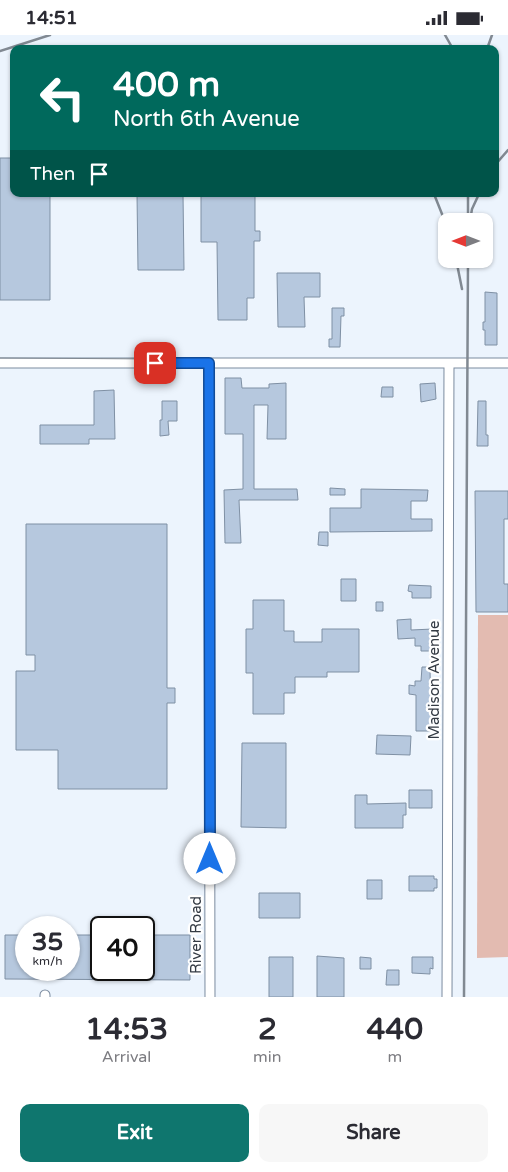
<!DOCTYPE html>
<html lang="en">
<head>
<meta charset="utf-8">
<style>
  :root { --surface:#fff; --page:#f7f7f7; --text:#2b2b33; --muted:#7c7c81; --accent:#0f766e }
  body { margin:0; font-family:"Varela Round",sans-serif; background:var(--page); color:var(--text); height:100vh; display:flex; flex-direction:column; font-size:19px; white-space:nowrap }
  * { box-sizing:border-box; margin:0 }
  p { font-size:16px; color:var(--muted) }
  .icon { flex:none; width:28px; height:28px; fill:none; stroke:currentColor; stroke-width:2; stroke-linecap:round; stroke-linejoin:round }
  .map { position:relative; height:962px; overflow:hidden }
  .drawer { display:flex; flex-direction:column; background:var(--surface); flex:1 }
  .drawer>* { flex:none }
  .guide { position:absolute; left:10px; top:10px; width:489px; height:152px; border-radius:10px; box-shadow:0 1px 4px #0004; background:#00695c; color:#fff; overflow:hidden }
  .needle { width:32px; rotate:270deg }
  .fabs { position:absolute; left:438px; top:178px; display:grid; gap:10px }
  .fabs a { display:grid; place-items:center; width:55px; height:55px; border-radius:10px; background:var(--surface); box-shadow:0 1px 4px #0004; font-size:25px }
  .speed { position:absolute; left:15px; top:881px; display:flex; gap:10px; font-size:25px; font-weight:700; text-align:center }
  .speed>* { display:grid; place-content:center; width:65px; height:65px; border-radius:50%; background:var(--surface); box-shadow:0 1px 4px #0004; line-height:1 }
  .speed small { font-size:12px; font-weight:400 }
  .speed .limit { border:2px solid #111; border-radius:8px; background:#fff; color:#111 }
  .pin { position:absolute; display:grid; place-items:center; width:42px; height:42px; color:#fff; margin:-21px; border-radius:10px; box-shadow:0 2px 8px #0006 }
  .me { position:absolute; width:55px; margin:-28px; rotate:0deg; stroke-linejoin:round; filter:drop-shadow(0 0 4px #0008) }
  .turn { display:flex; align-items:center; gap:18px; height:105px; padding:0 20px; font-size:22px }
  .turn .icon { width:65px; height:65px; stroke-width:2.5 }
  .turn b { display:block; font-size:35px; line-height:42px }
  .then { display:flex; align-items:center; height:48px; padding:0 20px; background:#0003; gap:10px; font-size:19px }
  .eta { display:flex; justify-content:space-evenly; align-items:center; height:85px; text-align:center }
  .eta b { font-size:30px; font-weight:800; line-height:35px }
  .cta { display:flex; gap:10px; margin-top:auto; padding:10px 20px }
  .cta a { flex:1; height:58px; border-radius:10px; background:var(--accent); color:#fff; font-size:20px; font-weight:800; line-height:58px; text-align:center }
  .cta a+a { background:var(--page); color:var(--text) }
  .status { display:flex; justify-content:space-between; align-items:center; height:35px; padding:0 25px; background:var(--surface); direction:ltr }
  .status svg { height:14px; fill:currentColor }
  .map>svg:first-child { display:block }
</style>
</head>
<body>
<div class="status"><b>14:51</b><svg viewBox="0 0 49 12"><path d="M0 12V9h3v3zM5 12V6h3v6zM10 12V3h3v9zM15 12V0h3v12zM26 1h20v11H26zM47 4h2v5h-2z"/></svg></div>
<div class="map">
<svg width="508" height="962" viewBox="0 0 508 962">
  <rect width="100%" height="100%" fill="#ecf4fd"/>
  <!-- green -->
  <path fill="#e3bbb1" d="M478 580H508V922L477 923Z"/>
  <!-- building -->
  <path fill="#b6c8de" stroke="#7f90a4" d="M0 123H14V159H50V265H0Z
    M137 159H183L184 235H138Z
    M201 159H255V196H260V206H254V263H247V285H218L217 207H201Z
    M277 238H320V262H304L305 292H278Z
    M485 257 497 258V310H485V295H483V287H485Z
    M332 273H344V281H341L340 312H329V304H332Z
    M225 343H241L242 353H269V349L286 348V404H267L268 370H254V454H297L298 465H239L241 508H225L224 455 243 454V399H225Z
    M435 348 436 364 421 367 420 349Z
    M382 352H393V362H381Z
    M114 355 115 404H89V409H40V390H94V356Z
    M162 366H177V386H168L169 400 160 401V385H162Z
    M478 366H486V400H488V411H477Z
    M330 453 345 454V460H330Z
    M361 454 428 455 427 466H411V484H432V496L330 497V473H361Z
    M475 456H508V484H504V549H508V577H476Z
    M26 489H167V653H175V668H167V754H58V715H16V636H35V620H26Z
    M319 497H328V511L318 510Z
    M341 544H356V566H341Z
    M409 550 431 551V563H412V557L408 556Z
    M253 565H284V596H294V607H322V594H359V637H327V642H295V658H284V679H253V638H246V594H253Z
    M376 567H383V576H376Z
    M411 584V595L433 594 434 616H421V611H415V603L398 604 397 585Z
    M422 632H430L431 696H416V660L409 659V650L415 651V646H421Z
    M377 700 411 701 410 720 376 719Z
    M242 708H286V793L241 792Z
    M409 755H432V773H409Z
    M355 760H367V769L406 768V780H403V793H355Z
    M409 841H434V844H437V853H434V856H409Z
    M367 845H382V864H367Z
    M259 858H300V883H259Z
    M5 900H26V935H69V900H101V935H144V900H190V945L5 944Z
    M317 921 344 923V962H317Z
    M269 922H293V962H269Z
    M360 922 371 923V934H360Z
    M412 922H433V934L430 933V939L412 938Z
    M387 935H399V950H386Z"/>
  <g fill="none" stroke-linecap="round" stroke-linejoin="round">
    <!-- minor casing -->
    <g stroke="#7b8b9f" stroke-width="11">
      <path id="minor" d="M0 328H508
        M209 328 210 962
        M45 962V960
        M447 962 449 329"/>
    </g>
    <!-- minor -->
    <use href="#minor" stroke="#fff" stroke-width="9"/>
    <!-- tram -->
    <path stroke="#818992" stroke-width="1" d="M0 323 162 324 193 328"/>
    <!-- rail -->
    <path stroke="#818992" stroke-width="2.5" d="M445 0 453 14
      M487 14 492 0
      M0 16 50 0
      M495 130 508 115
      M434 159 446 189
      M468 159V179
      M470 186 472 174 479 159
      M456 224 462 254
      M464 962 468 224"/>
  </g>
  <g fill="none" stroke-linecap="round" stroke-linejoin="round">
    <!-- route casing -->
    <g stroke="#114b97" stroke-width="12">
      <path id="route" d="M155 328H209L210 824"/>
    </g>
    <!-- route -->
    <use href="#route" stroke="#1a73e8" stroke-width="9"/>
  </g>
  <g text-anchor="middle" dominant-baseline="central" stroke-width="4.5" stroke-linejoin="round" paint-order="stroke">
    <!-- street labels -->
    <g font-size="15" fill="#343b44" stroke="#fff">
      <text transform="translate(434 645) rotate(-90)">Madison Avenue</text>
      <text transform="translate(196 900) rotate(-90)">River Road</text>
    </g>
  </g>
</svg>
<div class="fabs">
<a><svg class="needle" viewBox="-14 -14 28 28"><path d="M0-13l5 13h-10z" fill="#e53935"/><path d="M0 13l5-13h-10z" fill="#7c7c81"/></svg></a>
</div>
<div class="speed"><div>35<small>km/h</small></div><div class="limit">40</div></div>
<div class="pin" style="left:155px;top:328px;background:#d93025"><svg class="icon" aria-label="arrive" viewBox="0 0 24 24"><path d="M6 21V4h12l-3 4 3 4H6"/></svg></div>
<svg class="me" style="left:210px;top:824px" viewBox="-20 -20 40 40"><circle r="19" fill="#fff"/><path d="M0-13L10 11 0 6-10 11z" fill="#1a73e8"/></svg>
<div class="guide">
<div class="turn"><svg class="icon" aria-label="left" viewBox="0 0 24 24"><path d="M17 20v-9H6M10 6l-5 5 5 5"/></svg><div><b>400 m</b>North 6th Avenue</div></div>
<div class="then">Then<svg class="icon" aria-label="arrive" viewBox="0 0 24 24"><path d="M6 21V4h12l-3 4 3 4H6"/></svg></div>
</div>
</div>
<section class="drawer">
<div class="eta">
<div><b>14:53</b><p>Arrival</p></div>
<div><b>2</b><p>min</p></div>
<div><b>440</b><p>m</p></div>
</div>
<div class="cta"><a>Exit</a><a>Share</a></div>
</section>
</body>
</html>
